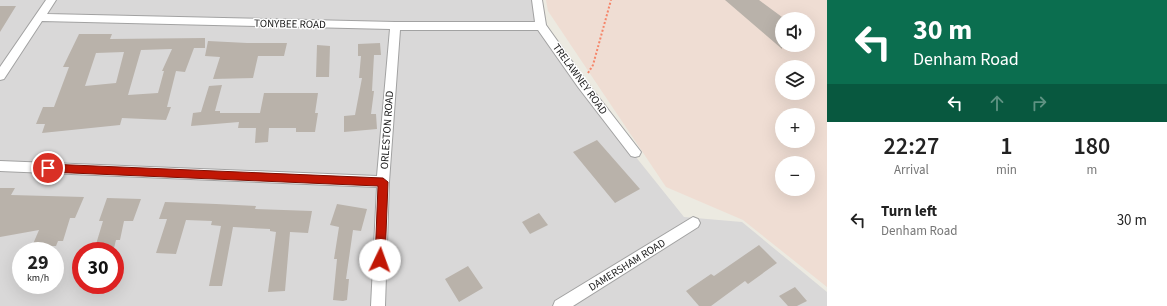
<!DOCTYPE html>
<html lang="en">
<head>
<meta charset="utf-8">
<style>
  :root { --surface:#fff; --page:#f6f6f6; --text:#222; --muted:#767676 }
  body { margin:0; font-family:"Source Sans 3",sans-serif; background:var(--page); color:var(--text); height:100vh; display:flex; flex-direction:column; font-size:15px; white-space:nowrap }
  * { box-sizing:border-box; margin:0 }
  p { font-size:13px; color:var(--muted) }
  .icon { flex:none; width:22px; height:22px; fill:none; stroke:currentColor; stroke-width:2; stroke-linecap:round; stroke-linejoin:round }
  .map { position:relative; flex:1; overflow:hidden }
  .details { display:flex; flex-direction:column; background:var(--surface); width:340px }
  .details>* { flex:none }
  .hud { background:#0b6e4f; color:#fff; overflow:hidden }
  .fabs { position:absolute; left:775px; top:12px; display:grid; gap:8px }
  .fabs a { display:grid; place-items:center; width:40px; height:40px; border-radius:50%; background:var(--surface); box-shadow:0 4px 16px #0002; font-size:20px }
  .speed { position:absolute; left:12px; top:242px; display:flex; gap:8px; font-size:20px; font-weight:700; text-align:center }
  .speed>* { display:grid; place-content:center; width:52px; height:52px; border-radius:50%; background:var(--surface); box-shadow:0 4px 16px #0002; line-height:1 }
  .speed small { font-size:10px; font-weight:400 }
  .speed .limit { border:6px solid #d22; background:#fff; color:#111 }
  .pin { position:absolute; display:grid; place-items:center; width:34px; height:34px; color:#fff; margin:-17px; border:2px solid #fff; border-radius:50%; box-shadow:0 1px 4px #0007 }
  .me { position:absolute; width:44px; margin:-22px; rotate:3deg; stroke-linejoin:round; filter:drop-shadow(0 0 3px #0008) }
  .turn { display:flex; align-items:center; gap:14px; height:84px; padding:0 20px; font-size:18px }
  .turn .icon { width:52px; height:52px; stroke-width:2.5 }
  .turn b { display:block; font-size:28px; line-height:34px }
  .lanes { display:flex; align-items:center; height:38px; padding:0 20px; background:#0003; justify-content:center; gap:20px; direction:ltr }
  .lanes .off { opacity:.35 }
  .eta { display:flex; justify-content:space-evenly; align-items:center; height:68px; text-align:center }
  .eta b { font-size:24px; font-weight:600; line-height:28px }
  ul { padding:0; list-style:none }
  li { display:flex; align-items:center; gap:12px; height:60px; padding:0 20px }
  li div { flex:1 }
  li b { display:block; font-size:15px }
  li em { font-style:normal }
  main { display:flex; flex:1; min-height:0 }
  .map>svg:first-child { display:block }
</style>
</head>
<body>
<main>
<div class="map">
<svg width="827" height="306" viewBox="0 0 827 306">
  <rect width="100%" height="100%" fill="#eceae1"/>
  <!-- residential -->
  <path fill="#d9d8d8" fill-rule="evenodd" d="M0 0H535L540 28 579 86 684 217 742 222 827 292V306H0ZM21 251H55V285H21ZM81 251H115V285H81Z"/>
  <!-- military -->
  <path fill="#efddd3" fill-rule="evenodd" d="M546 0H827V287L743 220 666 187 548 11ZM782 19H808V45H782ZM782 67H808V93H782ZM782 115H808V141H782ZM782 163H808V189H782Z"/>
  <!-- building -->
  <path fill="#b9b2aa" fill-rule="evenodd" d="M725 0H759L782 17V49Z
    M0 6H16L0 32Z
    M79 34H112L110 39 205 38V48H194L185 72 176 71 167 107H171L166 120 122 118 120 125 42 133 45 124H36L43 107H54L69 67H63ZM172 49 162 71H164L158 93 128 95 141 50ZM124 52 116 83 85 86 96 53Z
    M208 41 247 43H287L284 56H258L253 78 213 79 220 57 205 56Z
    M380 43 381 55H374L372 91H374L371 114H376L377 129 344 132V116L355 115 362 78H359L361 56H358V44Z
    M317 45 330 46 329 77H316Z
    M222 85 215 111H220V113H260L264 93H318L315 113H318L315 132H296V128H269L268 142 255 143 256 128H238L239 122 191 126 193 113 201 112 209 86Z
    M597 140 640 189 615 203 573 152Z
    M0 188H15L11 195 84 197 75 218H70L63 241H58L56 246H49L47 251H30L39 230 0 237Z
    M107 198 141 199 133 221H124L120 240H116L114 248H109L108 251H94L103 221H99Z
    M165 202 216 204 256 206 255 209 312 211 308 233 290 232 285 291 268 292 276 232 270 231V229L233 227 222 286H209L221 226 211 225 212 221 186 220 176 254 156 253 167 219H159Z
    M337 204 367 209 361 231 353 230 346 279H349L347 300 343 301 333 300 337 259H334L339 227 330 225Z
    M539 213 548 225 530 234 522 222Z
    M759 245 777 263 748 284 745 281 711 306H699L686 291 711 274 714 276Z
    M468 266 483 288 459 302 445 279Z
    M795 287 807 301 797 306H788L779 296Z"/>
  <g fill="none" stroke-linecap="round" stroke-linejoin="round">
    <!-- street casing -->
    <g stroke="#a2a2a2" stroke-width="2">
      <path id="street" d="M46 0H56L47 14 395 22H535L532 0H542L546 25 586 81 641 152 639 156 635 157 631 156 578 87 538 30H400L389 182 385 306H371L377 187 0 171V161L377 176 390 29 42 21 4 79 0 80V67Z
        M693 217 698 219 700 223 698 227 573 306H553L555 301Z"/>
    </g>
    <!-- path -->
    <path stroke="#f58569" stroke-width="2" stroke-dasharray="2 2" stroke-linecap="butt" d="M588 73 593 65 611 0"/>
    <!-- street -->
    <use href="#street" fill="#fff" fill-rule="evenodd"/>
  </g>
  <!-- route -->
  <path fill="#c11705" stroke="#7d0f03" d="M48 164 383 178 388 182 385 260 384 263 380 265 376 263 375 260 378 186 48 172 43 168Z"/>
  <g text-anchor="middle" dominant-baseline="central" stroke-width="3" stroke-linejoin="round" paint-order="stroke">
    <!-- street labels -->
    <g font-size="11" fill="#1b1b1b" stroke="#fff">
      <text transform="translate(290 24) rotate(1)">TONYBEE ROAD</text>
      <text transform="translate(580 79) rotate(54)">TRELAWNEY ROAD</text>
      <text transform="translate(387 130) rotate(-86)">ORLESTON ROAD</text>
      <text transform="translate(627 265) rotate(-32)">DAMERSHAM ROAD</text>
    </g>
  </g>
</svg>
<div class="fabs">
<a><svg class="icon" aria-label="sound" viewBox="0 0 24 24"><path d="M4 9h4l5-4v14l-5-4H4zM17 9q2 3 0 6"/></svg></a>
<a><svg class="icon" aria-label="layers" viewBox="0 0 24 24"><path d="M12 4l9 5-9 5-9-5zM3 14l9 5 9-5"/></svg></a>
<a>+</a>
<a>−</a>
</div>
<div class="speed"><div>29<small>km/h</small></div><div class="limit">30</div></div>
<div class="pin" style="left:48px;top:168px;background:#d93025"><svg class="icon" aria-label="arrive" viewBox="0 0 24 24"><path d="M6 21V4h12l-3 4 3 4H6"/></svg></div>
<svg class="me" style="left:380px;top:260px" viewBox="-20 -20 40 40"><circle r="19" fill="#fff"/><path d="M0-13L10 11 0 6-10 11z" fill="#c11705"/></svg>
</div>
<section class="details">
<div class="hud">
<div class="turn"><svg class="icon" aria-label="left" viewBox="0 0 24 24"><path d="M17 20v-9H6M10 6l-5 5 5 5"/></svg><div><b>30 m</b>Denham Road</div></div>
<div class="lanes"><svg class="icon" aria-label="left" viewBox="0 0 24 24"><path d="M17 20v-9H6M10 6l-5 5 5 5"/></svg><svg class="icon off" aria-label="ahead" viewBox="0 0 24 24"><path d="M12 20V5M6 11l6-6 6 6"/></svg><svg class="icon off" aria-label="right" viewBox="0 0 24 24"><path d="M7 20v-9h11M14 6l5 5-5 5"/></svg></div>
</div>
<div class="eta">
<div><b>22:27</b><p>Arrival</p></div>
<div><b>1</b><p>min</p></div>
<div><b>180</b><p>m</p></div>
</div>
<ul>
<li><svg class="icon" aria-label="left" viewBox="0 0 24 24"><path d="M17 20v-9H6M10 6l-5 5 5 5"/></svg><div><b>Turn left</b><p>Denham Road</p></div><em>30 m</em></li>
</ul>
</section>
</main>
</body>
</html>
